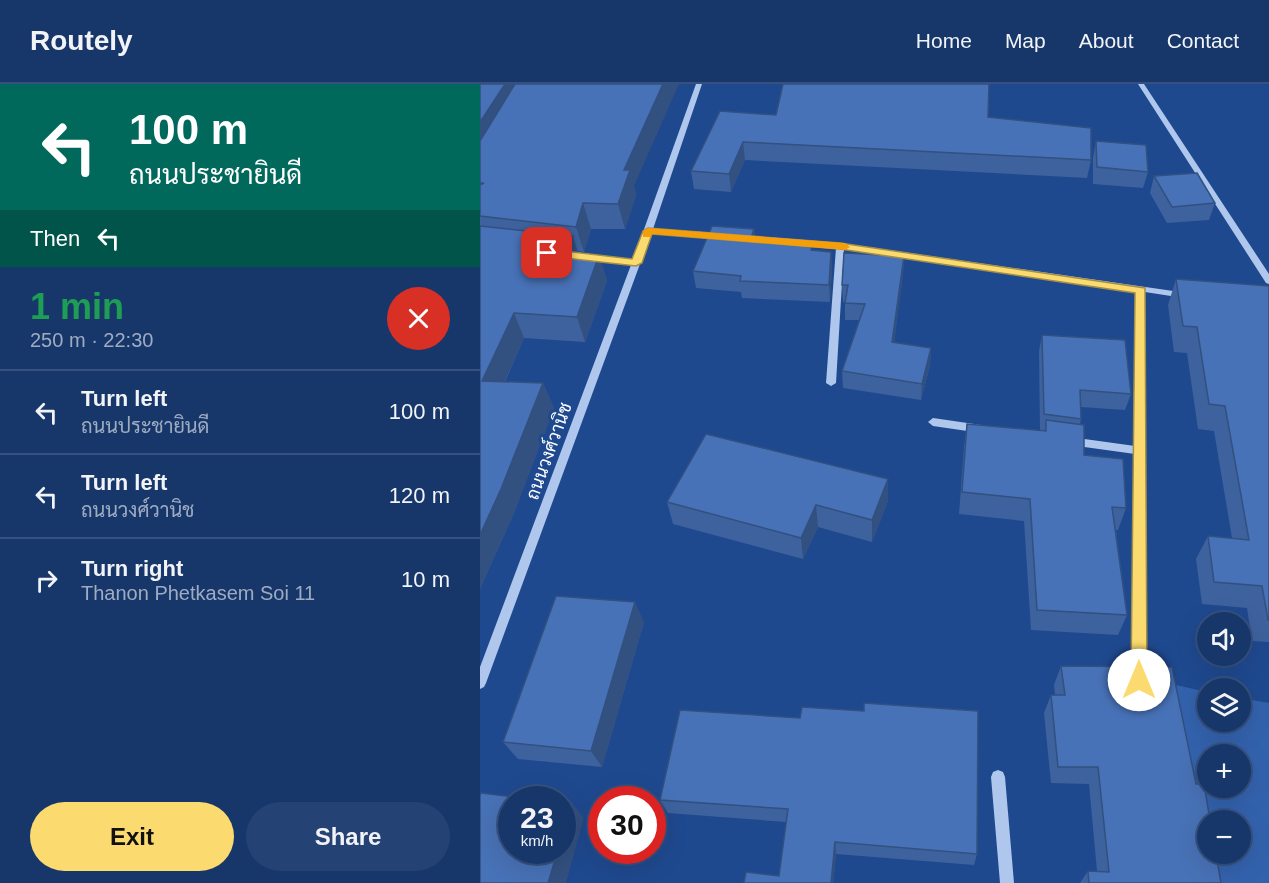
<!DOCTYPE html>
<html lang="en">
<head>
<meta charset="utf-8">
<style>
  :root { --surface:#17376b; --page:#244273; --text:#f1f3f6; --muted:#9eacc1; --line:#36517e; --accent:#fbdb6f }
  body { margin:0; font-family:Arial,Sarabun,sans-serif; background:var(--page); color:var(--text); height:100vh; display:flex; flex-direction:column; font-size:22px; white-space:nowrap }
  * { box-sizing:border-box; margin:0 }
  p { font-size:20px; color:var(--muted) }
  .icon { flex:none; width:33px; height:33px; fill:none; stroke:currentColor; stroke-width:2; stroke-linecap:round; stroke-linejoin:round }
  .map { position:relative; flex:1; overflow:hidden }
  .side { display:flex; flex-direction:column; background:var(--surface); width:480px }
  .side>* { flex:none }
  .top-card { background:#00695c; color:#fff; overflow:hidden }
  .fabs { position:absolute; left:717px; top:528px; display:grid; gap:12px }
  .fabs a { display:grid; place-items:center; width:54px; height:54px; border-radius:50%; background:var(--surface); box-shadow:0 6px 24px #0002,0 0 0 2px var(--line); font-size:30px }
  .speed { position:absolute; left:18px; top:702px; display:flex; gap:12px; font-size:30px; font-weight:700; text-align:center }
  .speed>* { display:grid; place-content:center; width:78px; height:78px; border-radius:50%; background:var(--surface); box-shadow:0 6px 24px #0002,0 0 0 2px var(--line); line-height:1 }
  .speed small { font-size:15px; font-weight:400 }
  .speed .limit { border:9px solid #d22; background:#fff; color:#111 }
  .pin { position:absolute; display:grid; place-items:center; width:51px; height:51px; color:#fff; margin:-26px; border-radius:12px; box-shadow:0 3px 9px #0006 }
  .me { position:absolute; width:66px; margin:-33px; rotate:0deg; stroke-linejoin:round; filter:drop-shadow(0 0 4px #0008) }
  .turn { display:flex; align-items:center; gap:21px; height:126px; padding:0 30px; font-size:27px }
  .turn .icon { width:78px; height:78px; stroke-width:2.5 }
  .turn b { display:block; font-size:42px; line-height:51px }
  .then { display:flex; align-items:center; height:57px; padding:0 30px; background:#0003; gap:12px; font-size:22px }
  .round { display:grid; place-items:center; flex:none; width:63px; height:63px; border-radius:32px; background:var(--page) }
  .overview { display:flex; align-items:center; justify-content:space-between; height:102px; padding:0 30px }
  h1 { font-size:36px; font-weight:800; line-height:45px; color:#1e9e55 }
  .primary-button { display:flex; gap:12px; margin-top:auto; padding:12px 30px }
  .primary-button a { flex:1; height:69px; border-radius:36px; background:var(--accent); color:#111; font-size:24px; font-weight:800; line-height:69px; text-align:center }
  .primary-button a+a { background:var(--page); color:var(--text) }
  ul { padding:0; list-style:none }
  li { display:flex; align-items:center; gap:18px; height:84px; padding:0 30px; border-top:2px solid var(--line) }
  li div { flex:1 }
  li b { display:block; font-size:22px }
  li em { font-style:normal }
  header { display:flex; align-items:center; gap:36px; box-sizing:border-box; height:84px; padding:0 30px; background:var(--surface); border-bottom:2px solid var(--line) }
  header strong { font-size:28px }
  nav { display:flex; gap:33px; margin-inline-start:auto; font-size:21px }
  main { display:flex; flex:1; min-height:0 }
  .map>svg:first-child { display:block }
</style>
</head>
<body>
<header>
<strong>Routely</strong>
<nav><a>Home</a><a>Map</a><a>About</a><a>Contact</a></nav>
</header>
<main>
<section class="side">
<div class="top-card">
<div class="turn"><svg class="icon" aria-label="left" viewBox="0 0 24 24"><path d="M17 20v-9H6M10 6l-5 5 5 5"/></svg><div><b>100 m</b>ถนนประชายินดี</div></div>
<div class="then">Then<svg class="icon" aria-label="left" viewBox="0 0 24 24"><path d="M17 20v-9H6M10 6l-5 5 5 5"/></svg></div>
</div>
<div class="overview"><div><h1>1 min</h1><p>250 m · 22:30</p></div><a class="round" style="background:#d93025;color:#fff"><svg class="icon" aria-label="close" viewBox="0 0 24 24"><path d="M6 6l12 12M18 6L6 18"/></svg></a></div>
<ul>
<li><svg class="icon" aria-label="left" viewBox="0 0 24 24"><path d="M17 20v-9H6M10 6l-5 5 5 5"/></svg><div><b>Turn left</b><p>ถนนประชายินดี</p></div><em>100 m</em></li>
<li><svg class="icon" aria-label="left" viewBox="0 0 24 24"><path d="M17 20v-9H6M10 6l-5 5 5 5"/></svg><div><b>Turn left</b><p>ถนนวงศ์วานิช</p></div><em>120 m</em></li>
<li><svg class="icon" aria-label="right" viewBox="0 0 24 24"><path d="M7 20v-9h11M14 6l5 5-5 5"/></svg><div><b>Turn right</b><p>Thanon Phetkasem Soi 11</p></div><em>10 m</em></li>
</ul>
<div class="primary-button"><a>Exit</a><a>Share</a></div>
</section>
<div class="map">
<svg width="789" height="799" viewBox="0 0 789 799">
  <rect width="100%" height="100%" fill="#1f498f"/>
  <!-- green -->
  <path fill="#3362ad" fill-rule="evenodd" d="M696 601 727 608 728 638H760L761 614 789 619V799H733L728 770H760V736H728L727 768ZM728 670H760V704H728Z"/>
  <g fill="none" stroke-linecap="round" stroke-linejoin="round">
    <!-- minor -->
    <path fill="#afc7ed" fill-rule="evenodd" d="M216 0H222L173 145 240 149 244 152 240 155 171 150 6 599 4 603 0 605V583L151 181 106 176 102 173 106 170 153 176Z
      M658 0H664L789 190V200L786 199Z
      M261 151 360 159 707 209 708 211 704 214 665 208V596L663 600 659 602 655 600 653 596 655 370 590 361 585 357 590 353 655 362 657 207 364 165 356 299 351 302 346 299 356 164 258 156 257 154Z
      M453 334 501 341 506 345 501 349 453 342 448 338Z
      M518 686 523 688 525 693 534 799H520L511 693 513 688Z"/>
  </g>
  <!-- wall -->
  <path fill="#3e629d" d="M0 0 154 102 156 111 145 145H111L104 168 97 167 98 170 119 171 127 197 105 258 44 254 25 298 63 299 74 324 34 429 0 505Z
    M296 31 508 33 611 76 607 94 265 76 251 108 214 105 211 87Z
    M616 57 668 88 663 104 613 100V74Z
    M674 92 735 119 729 136 687 139 670 109Z
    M274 145 276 158 333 166 351 168 352 185 350 218 262 214 261 208 216 204 213 187Z
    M424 172 423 189 414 259 451 264 450 281 441 316 363 304 362 287 379 236H365V218H363L362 201Z
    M696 195 789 202V558L772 557 767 524 722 520 716 475 728 452 752 454 734 347 718 345 707 269 694 268 688 221Z
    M562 251 651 310 645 326 601 323V335L600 341 604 371 646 424 638 446H636L647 531 638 551 551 546 544 437 479 430 484 363 487 340 560 347 559 267Z
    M408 417 392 458 338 443 323 475 193 440 187 418Z
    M164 538 122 683 38 675 23 658Z
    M581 582 716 700 741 799H600L608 787H617L609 700 571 699 564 629 571 611H575L574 601Z
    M200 626 497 770 494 781 356 770 353 799H264L299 792 306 738 188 729 180 716Z"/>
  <!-- shaded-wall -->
  <path fill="#325080" d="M25 0H48L0 78V38Z
    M183 0H199L154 102 156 111 145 145 138 120 144 86Z
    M263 58 265 76 251 108 249 90Z
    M103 119 111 145 104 168 96 143Z
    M274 145 276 162 270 157Z
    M93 152 101 178 87 169Z
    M351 168 352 185 350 218 349 201Z
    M119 171 127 197 105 258 97 233Z
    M424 172 423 189 412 275V258Z
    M34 229 44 254 14 321 2 297Z
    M451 264 450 281 441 316 442 300Z
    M63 299 74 324 34 429 0 505V451Z
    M408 395V417L392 458V436Z
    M336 421 338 443 323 475 321 454Z
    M155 518 164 538 122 683 111 667Z
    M92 719 104 734 86 799H68L78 766H82V750Z
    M355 758 356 770 353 799H351Z"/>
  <!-- building -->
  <path fill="#4872b7" stroke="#325080" stroke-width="1.5" d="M0 0H25L0 38Z
    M35 0H183L144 86H150L138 120 103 119 96 143 0 132V101L4 99H0V57Z
    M303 0H509L508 33 611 44V76L263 58 249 90 211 87 240 27 296 31Z
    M616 57 666 61 668 88 617 83Z
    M717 89 735 119 692 123 674 92Z
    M0 142 93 152 87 169 119 171 97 233 34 229 2 297 63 299 21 405 0 451Z
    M232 142 274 145 270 157 332 160 331 166 351 168 349 201 260 197 261 192 213 187Z
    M364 169 424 172 412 258 451 264 442 300 362 287 385 220 365 219 368 201H362Z
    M696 195 789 202V536H788L782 502 734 498 728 452 769 456 745 322 729 320 717 243 703 242Z
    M562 251 645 256 651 310 600 306 601 335 564 330Z
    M566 336 604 341V371L643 375 646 424 632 423 647 531 557 526 550 415 482 408 487 340 566 347Z
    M226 350 408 395 392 436 336 421 321 454 187 418Z
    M76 512 155 518 111 667 23 658Z
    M581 582 692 583 716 700H724L730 736H728V770H736L741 799H609L608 787 629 788 618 683H578L571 611H585Z
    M384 619 498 627 497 770 355 758 351 799H264L266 788 299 792 308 725 180 716 200 626 320 634 322 623 384 627Z
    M1 709 61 716H32V766H78L68 799H0V712Z
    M82 718 92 719 82 750Z"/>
  <!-- route -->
  <path fill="#fbdb6f" stroke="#a38e48" stroke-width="1.5" d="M168 144 360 159 665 204 667 596 665 601 659 604 653 601 651 596 655 209 360 165 172 150 162 179 156 182 67 172 61 169 67 165 152 175 163 147Z"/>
  <!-- slow -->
  <path fill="#f59e0b" d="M168 144 365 159 370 163 365 166 172 150 170 153H163V147Z"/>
  <g text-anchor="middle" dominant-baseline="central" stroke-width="6" stroke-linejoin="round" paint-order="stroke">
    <!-- street labels -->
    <g font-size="18" fill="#fff" stroke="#1f498f">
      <text transform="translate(69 367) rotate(-70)">ถนนวงศ์วานิช</text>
    </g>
  </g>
</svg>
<div class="fabs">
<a><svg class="icon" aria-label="sound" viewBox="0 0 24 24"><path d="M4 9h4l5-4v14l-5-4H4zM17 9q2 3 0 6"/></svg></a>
<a><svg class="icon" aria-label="layers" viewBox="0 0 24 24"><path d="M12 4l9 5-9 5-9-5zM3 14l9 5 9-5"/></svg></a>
<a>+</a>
<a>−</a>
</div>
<div class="speed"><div>23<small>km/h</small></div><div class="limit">30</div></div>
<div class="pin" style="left:67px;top:169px;background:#d93025"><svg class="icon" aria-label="arrive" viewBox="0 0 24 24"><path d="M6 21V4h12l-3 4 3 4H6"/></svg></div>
<svg class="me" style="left:659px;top:596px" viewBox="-20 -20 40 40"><circle r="19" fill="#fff"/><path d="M0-13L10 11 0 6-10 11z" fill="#fbdb6f"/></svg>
</div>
</main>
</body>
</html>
